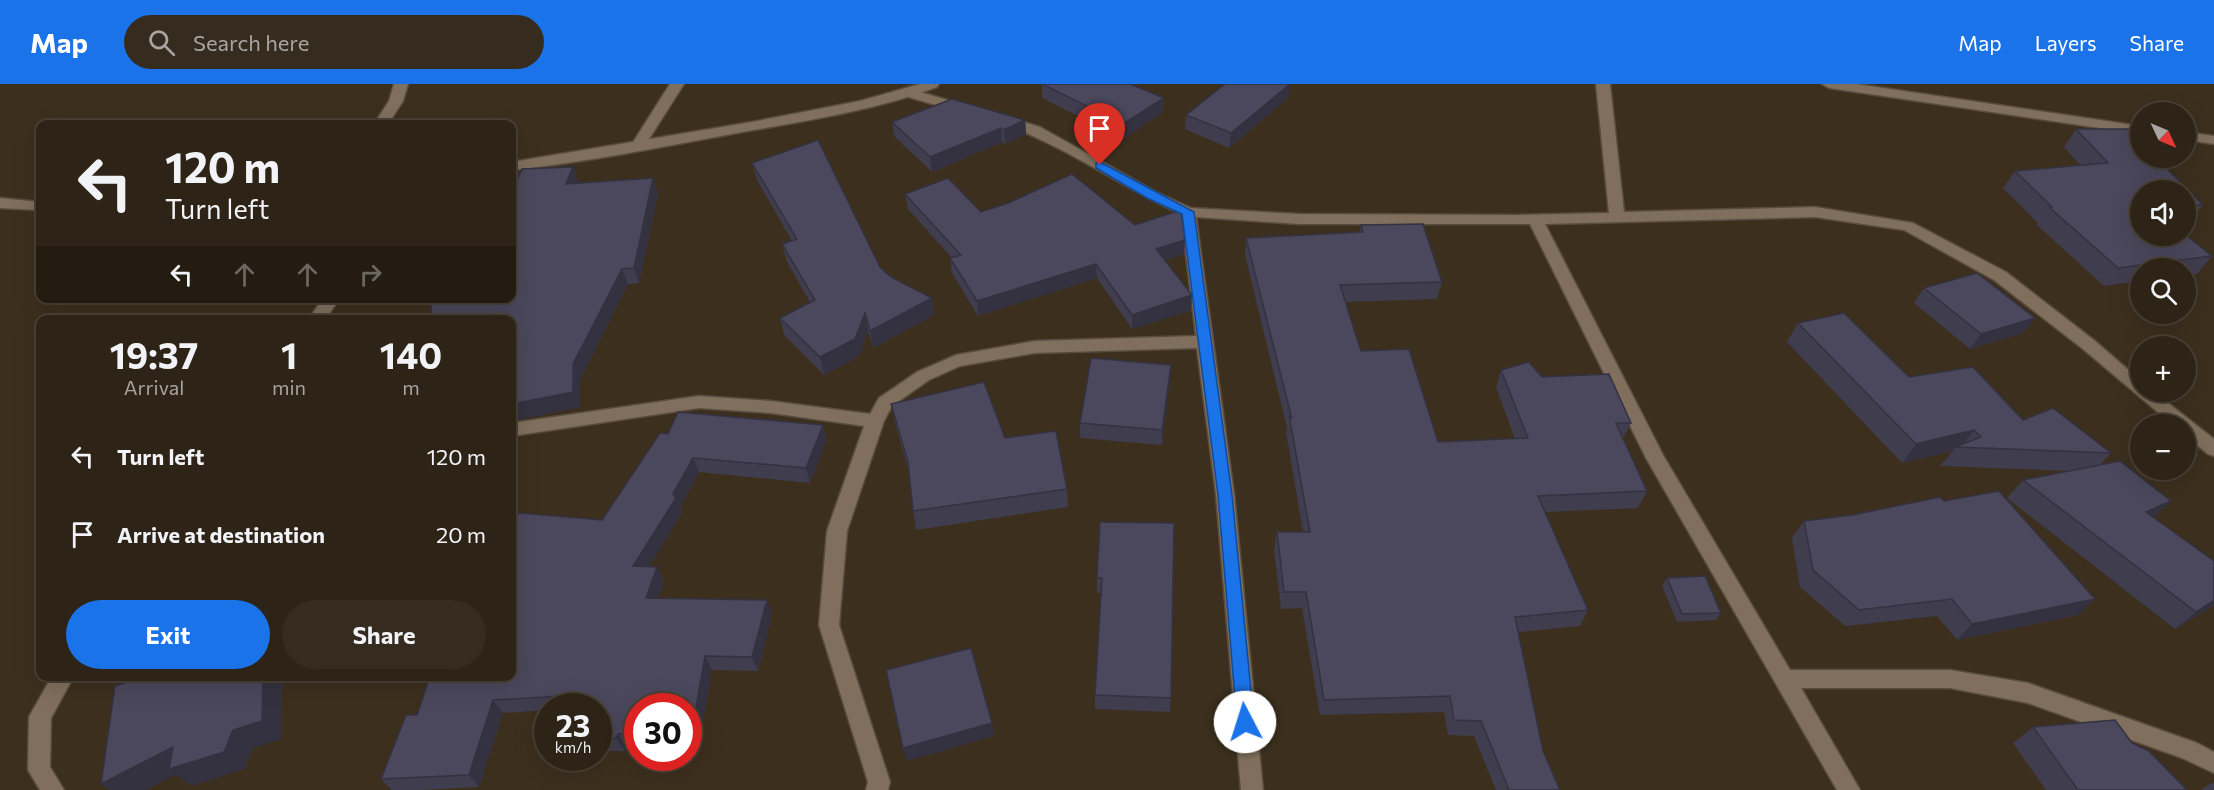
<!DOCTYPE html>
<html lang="en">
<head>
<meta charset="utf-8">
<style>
  :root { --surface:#2d2316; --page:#352b1f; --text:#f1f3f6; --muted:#a7a4a1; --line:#484035; --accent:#1a73e8 }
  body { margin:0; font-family:Commissioner,sans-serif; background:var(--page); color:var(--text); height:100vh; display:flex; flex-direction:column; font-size:22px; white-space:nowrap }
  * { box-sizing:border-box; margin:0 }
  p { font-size:20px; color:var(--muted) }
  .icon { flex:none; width:33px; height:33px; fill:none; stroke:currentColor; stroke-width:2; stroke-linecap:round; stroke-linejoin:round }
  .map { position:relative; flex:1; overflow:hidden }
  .sheet { position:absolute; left:36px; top:231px; width:480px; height:366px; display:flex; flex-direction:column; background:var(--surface); border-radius:12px; box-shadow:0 6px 24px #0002,0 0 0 2px var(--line) }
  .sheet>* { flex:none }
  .banner { position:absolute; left:36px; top:36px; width:480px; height:183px; border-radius:12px; box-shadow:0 6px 24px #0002,0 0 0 2px var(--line); background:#2d2316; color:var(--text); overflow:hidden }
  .needle { width:39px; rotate:134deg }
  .fabs { position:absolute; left:2130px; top:18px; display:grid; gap:12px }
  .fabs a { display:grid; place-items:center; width:66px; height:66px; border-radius:50%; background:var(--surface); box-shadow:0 6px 24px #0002,0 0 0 2px var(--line); font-size:30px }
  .speed { position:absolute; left:534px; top:609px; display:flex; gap:12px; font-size:30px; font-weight:700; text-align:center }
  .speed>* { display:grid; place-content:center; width:78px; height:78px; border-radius:50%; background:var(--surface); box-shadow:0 6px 24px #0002,0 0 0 2px var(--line); line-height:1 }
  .speed small { font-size:15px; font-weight:400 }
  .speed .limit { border:9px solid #d22; background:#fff; color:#111 }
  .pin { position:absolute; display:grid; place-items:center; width:51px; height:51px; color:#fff; margin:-62px -26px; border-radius:50% 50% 50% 0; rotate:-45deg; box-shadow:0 0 6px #0007 }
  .pin .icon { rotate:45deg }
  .me { position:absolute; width:66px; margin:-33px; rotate:355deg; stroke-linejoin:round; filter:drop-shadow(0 0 4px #0008) }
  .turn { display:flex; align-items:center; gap:21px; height:126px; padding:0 30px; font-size:27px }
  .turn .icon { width:78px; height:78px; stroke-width:2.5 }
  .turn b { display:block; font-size:42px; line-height:51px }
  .lanes { display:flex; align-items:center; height:57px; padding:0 30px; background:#0003; justify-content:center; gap:30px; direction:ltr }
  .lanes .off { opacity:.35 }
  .eta { display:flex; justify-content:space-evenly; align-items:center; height:102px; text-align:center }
  .eta b { font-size:36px; font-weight:700; line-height:42px }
  .action { display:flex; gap:12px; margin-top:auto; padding:12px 30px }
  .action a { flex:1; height:69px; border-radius:36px; background:var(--accent); color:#fff; font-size:24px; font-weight:700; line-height:69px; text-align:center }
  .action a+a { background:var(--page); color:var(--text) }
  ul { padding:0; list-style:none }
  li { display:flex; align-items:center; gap:18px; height:78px; padding:0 30px }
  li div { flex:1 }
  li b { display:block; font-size:22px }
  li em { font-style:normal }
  header { display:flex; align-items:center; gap:36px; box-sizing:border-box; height:84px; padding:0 30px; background:var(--accent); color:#fff }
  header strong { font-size:28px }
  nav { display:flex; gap:33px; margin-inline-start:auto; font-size:21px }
  .search { width:420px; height:54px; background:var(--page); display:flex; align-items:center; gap:15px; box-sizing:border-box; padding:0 21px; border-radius:33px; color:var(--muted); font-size:22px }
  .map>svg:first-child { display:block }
</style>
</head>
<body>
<header>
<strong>Map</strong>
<div class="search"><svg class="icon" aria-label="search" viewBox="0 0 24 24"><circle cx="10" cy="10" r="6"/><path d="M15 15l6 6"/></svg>Search here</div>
<nav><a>Map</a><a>Layers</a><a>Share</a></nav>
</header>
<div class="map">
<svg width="2214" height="706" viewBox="0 0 2214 706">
  <rect width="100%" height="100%" fill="#3c2f1e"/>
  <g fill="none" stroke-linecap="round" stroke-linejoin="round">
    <!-- street casing -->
    <g stroke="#584c3e" stroke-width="3">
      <path id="street" d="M394 0H408L403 17 388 40H374L389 17Z
        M670 0H684L642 66H632L630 63Z
        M1596 0H1610L1624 128 1815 123 1913 139 2006 188 2095 257 2140 296V308H2154L2214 355V372L2208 370 2186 352V340H2172L2083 265 1994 196 1904 146 1815 133 1545 140 1663 371 1790 586H1950L2028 599 2197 659 2214 668V689L2182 674 2028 619 1950 604H1801L1860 706H1837L1646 374 1530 140H1299L1196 133 1234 410 1263 706H1241L1216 410 1197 264 1035 269 960 282 929 296 892 322 884 337 847 447 839 541 890 698 888 706H866L868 698 819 541 827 447 864 342 771 329 699 324 512 352V339L699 312 771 317 870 330 879 314 917 288 956 271 1035 257 1196 252 1181 130C1119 102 1063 60 999 39L997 36 999 33 1004 32 1040 43 1156 108 1191 124 1299 130 1518 131 1609 129Z
        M1822 0H1856L2140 42V50L1829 4Z
        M910 5 971 23 973 26 966 30 905 12 903 9 905 6Z
        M2186 48 2214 52V60L2186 56Z
        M323 214H340L325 236H308Z
        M52 592H74L51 634 50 683 64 706H40L28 686 29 633Z"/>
    </g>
    <!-- secondary casing -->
    <g stroke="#584c3e" stroke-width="3">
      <path id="secondary" d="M920 0H939L937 3C873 27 804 37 737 49 662 63 587 78 512 86V78L752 38 860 17Z
        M0 114 40 118V126L0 124Z"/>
    </g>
    <!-- street -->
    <use href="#street" fill="#7f6f5c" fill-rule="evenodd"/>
    <!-- secondary -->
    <use href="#secondary" fill="#7f6f5c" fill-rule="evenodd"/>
  </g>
  <!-- wall -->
  <path fill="#403d4f" d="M1042 0 1163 28 1123 55 1042 14Z
    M1288 14 1229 64 1185 45 1186 31Z
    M1025 36 1026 50 1005 60 1002 58 932 88 894 52 892 38Z
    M2076 45H2128L2140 58V74H2156L2203 121 2188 139H2186V106H2140V152H2186V151L2212 172 2197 190 2186 191V184H2140V197L2104 202 2037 141 2038 139 2003 104 2015 87 2081 82 2064 63Z
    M752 79 891 193 932 214 934 231 873 264 868 247 859 272 824 291 784 251 780 234 810 218 787 178 782 160 792 157 757 96Z
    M579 98V99L658 109 639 199 628 200 580 296V323L512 337V236L449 219Z
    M905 110 981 128 1135 141 1184 170 1165 176 1191 226 1132 245 1097 194 978 232 952 189 950 174H952L908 125Z
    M1361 141 1442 198 1437 215 1345 218 1361 267 1438 358 1515 355 1496 303 1501 286 1542 293 1631 339 1623 355 1647 407 1638 424 1545 428 1588 526 1580 542 1518 548 1543 667 1560 706H1496L1474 652 1448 651 1444 628 1320 631 1302 524 1281 525 1274 465 1277 448H1303L1286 348 1287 344 1245 171 1246 154 1359 148Z
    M1924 204 2035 234 2023 249 1970 265 1914 219Z
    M1798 239 1909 293 2111 369 2100 381 2154 434 2214 477V521L2175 545 2007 414 2023 396 2070 387 1940 382 1953 367 1902 379 1787 258Z
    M1171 281 1170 296 1162 361 1080 354V339Z
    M891 320 1005 354 1067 405 1068 423 916 446 913 427 909 388 895 339Z
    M660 349 827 355 810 399 699 388 680 423 682 429 648 483H657L664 498 658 514 772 530 758 587 712 586 699 659 688 660V622H638V663H626L625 667H598V622H548V626L503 629 479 703 420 706H392L381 695 417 631 602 436Z
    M1944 417 2078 531 1957 556 1937 532 1845 542 1800 503 1792 454 1804 437 1852 431Z
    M1174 439 1171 614 1170 628 1095 625V611L1101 509H1097V494Z
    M1667 494 1721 529 1716 536 1677 538 1662 502Z
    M2033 643 2132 659 2187 706H2046L2013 659Z
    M2214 699V706H2201L2210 700Z"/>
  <!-- shaded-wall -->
  <path fill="#343240" d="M1290 0 1288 14 1229 64 1231 49Z
    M1164 14 1163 28 1123 55V40Z
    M1025 36 1026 50 1005 60 1004 46Z
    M1001 44 1002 58 932 88 930 73Z
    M573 83 579 98 573 115 566 100Z
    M653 94 658 109 639 199 634 184Z
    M1185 156 1184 170 1156 179V165Z
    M1096 180 1097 194 978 232 977 217Z
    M622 185 628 200 580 296V323L512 337V320L573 280Z
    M1192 211 1191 226 1132 245V231Z
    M932 214 934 231 873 264 870 247Z
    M865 229 868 247 859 272 824 291 820 273Z
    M2035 234 2023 249 1970 265 1981 250Z
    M1171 281 1170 296 1162 361V346Z
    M823 341 827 355 810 399 806 384Z
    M1974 346 1960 364 1955 363 1953 367 1902 379 1916 360Z
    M693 374 699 388 680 423 682 429 640 497 633 482Z
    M2171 417 2153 435 2146 428Z
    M657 483 664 498 653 528 646 514Z
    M2095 515 2078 531 1957 556 1972 540Z
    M767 516 772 530 758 587 752 573Z
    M2214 516V521L2175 545 2196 528Z
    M705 572 712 586 699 659 692 646Z
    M263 592H282L281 655 253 664 245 685 191 702 176 690 146 706H110L101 700 173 663 233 646Z
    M493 616 503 629 479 703 469 691Z
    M992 639 994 652 907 677 903 664Z
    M618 650 626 663 625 667 616 654Z"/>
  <!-- building -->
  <path fill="#4b475c" stroke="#343240" stroke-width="1.5" d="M1042 0H1130L1164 14 1123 40Z
    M1225 0H1290L1231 49 1186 31Z
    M952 15 1025 36 1004 46 1001 44 930 73 892 38Z
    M2076 45H2128L2140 58V74H2156L2203 121H2186V106H2140V152H2186V151L2212 172 2118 184 2049 123H2052L2015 87 2108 79Z
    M818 56 880 183 891 193 932 214 870 247 865 229 855 255 820 273 780 234 815 216 782 160 797 155 752 79Z
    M573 83 566 100 653 94 634 184 622 185 573 280V308L512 320V236H431V220L449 219 451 214H512V99L516 98 522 85Z
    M1072 90 1135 141 1181 126 1185 156 1156 165 1192 211 1132 231 1096 180 977 217 950 174 961 171 905 110 948 94 981 128 1008 119Z
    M1423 140 1442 198 1340 201 1361 267 1409 265 1438 358 1528 354 1501 286 1529 278 1542 293 1609 290 1631 339H1616L1647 407 1538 412 1588 526 1515 533 1543 667 1560 706H1509L1481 637 1454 636 1450 612 1324 616 1306 508H1284L1277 448H1310L1289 331 1292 335 1246 154 1363 148 1361 141Z
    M1977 189 2035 234 1981 250 1924 204Z
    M1844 229 1909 293 1973 283 2023 336 2053 324 2111 369 1955 363 1981 353 1974 346 1916 360 1798 239Z
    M1091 274 1171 281 1162 346 1080 339Z
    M984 298 1005 354 1056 347 1067 405 913 427 908 378 891 320Z
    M678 328 823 341 806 384 693 374 673 410 676 414 633 482 657 483 646 514 767 516 752 573 705 572 692 646H688V622H638V649L618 650 616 654H598V622H558L562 612 493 616 469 691 381 695 406 631H417L430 592H512V443L519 429 602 436 660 349 668 350Z
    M2120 377 2171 417 2146 428 2214 477V516L2196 528 2023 396Z
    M1999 407 2095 515 1972 540 1952 515 1859 526 1813 486 1804 437 1852 431 1940 413 1944 417Z
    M1100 438 1174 439 1171 614 1095 611 1102 494H1097Z
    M1705 492 1721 529 1682 530 1667 494Z
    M971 564 992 639 903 664 886 586Z
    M146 592H263L262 637 233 646 224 668 169 685 173 663 101 700 115 602Z
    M2115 636 2132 659 2149 667 2187 706H2078L2033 643Z"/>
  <!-- route -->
  <path fill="#1a73e8" stroke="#114b97" stroke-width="1.5" d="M1100 78 1194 128 1232 411 1254 638 1251 643 1245 645 1240 643 1237 638 1218 411 1182 130 1147 114 1096 84V79Z"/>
</svg>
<div class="fabs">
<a><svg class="needle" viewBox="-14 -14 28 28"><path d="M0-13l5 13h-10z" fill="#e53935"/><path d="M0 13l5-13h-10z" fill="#a7a4a1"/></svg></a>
<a><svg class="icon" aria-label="sound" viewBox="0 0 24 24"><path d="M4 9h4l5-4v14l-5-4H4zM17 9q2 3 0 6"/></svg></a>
<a><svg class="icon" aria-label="search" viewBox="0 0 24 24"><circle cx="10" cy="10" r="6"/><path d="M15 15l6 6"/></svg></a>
<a>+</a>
<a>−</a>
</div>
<div class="speed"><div>23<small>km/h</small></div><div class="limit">30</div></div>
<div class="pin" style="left:1100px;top:81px;background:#d93025"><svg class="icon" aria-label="arrive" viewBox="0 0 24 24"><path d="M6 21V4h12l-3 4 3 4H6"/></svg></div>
<svg class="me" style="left:1245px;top:638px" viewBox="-20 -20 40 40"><circle r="19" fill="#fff"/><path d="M0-13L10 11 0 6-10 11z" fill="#1a73e8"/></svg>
<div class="banner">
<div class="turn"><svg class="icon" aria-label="left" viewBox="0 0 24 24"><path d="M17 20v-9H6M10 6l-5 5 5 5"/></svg><div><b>120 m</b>Turn left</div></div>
<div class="lanes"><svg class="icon" aria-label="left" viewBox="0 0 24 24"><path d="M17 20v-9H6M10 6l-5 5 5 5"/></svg><svg class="icon off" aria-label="ahead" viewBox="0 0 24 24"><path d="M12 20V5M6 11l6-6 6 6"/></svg><svg class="icon off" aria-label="ahead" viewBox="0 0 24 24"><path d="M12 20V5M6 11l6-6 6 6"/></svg><svg class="icon off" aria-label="right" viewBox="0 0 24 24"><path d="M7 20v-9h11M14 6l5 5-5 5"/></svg></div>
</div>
<section class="sheet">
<div class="eta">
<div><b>19:37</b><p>Arrival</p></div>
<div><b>1</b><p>min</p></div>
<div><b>140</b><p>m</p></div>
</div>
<ul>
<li><svg class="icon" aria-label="left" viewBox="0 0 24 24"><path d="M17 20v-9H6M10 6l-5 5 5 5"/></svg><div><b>Turn left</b></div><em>120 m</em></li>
<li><svg class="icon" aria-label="arrive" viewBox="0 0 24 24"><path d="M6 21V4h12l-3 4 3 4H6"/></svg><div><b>Arrive at destination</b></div><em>20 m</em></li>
</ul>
<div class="action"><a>Exit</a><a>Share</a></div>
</section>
</div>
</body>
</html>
